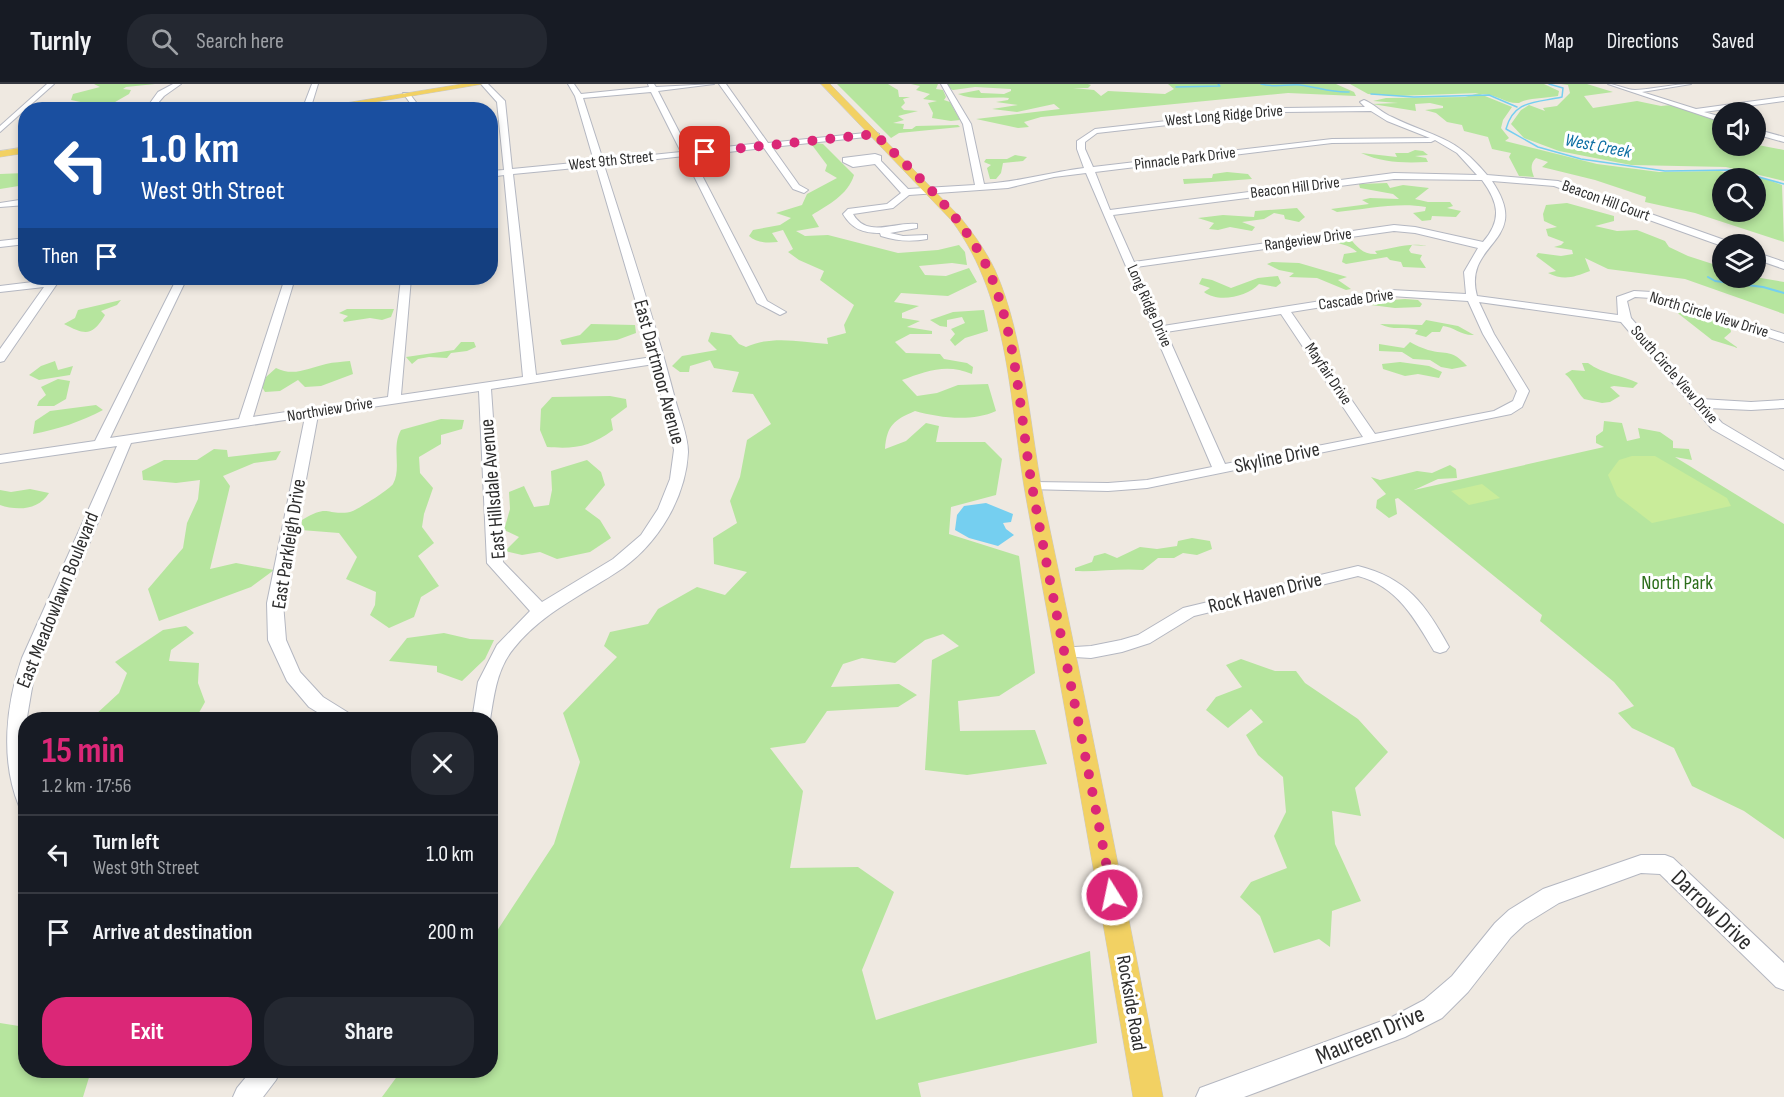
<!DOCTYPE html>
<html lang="en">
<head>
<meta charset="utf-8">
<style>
  :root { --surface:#171b24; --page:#242831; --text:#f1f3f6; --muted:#9ea1a6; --line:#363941; --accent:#db2777 }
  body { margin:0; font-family:"Sofia Sans Condensed",sans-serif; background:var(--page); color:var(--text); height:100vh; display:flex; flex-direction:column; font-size:22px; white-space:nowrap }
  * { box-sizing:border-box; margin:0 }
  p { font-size:20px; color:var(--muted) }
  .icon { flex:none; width:33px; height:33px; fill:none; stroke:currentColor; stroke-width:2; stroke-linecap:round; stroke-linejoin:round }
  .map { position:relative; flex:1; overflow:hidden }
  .side { position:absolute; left:18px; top:628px; width:480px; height:366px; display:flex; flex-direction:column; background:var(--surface); border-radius:24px; box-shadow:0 3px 9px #0003 }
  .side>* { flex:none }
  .hud { position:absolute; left:18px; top:18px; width:480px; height:183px; border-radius:24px; box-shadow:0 3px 9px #0003; background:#1a4fa0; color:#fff; overflow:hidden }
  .tools { position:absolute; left:1712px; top:18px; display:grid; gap:12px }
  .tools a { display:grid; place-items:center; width:54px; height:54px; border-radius:50%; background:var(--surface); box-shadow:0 3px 9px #0003; font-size:30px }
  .pin { position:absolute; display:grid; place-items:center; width:51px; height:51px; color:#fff; margin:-26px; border-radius:12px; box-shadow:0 3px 9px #0006 }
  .me { position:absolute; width:66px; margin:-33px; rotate:350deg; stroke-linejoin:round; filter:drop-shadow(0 0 4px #0008) }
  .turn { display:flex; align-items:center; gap:21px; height:126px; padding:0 24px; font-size:27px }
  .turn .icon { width:78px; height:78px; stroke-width:2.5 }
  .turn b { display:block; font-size:42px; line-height:51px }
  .then { display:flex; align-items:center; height:57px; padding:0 24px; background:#0003; gap:12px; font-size:22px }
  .round { display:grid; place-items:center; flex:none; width:63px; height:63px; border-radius:24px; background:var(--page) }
  .summary { display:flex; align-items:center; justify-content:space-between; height:102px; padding:0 24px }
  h1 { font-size:36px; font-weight:700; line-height:45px; color:var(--accent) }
  .action { display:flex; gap:12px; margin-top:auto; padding:12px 24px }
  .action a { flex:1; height:69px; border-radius:24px; background:var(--accent); color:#fff; font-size:24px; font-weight:700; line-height:69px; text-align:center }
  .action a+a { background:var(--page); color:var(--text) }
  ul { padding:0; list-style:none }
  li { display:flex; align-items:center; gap:18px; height:78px; padding:0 24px; border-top:2px solid var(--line) }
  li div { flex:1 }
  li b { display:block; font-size:22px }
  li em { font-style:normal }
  header { display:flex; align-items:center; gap:36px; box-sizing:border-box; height:84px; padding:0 30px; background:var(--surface); border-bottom:2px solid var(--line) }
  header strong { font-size:28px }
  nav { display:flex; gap:33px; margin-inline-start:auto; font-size:21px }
  .search { width:420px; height:54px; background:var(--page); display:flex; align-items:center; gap:15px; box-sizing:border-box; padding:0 21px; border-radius:24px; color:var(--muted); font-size:22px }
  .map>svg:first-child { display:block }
</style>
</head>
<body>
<header>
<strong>Turnly</strong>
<div class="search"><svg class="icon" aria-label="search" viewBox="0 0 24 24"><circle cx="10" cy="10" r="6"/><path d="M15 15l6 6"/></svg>Search here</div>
<nav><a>Map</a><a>Directions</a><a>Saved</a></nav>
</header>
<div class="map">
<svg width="1784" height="1013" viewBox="0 0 1784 1013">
  <rect width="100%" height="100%" fill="#efe9e1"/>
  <!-- green -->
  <path fill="#b6e59e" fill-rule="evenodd" d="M94 0H155L126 3 123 5 131 6 129 10 103 25H63V24L81 25 95 21 71 16 73 10 100 3Z
    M837 0H888L898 6 899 13H910L903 15 905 19 901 23 904 26 918 27 898 32 904 36 893 39 904 40 903 45H912L916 42 958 41 960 43 899 49 891 54Z
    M911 0H938L936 5 943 6 946 13 944 16 950 18 960 36 951 37 932 34 933 29 928 19 937 17 923 15 930 10 916 6 920 2Z
    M948 0H1088L1091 1 1088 4H1073L1094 6 1101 12 1108 7 1165 10 1174 5 1168 0H1336L1354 8 1356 12 1288 9 1041 33 1024 38 1029 43 1018 44 976 35 1060 25 1054 20 1017 28 992 25 1018 21 996 18 1008 16 1009 14C990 12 975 17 958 10L979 6 981 9 1004 10 1011 7V5L975 3 953 6 948 4Z
    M1350 0H1544L1559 7 1558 12C1548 14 1526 14 1519 19 1505 20 1496 9 1480 10L1512 23 1503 36 1501 44 1509 54 1505 57 1597 80 1659 88 1719 87 1763 94 1782 101 1784 158 1695 129 1645 118 1646 113 1595 96 1542 83 1548 78 1536 74C1530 80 1531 85 1534 93L1519 92 1509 73 1511 69 1492 65 1488 53 1464 47 1462 41 1447 38 1436 29 1425 26 1443 24V22L1430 19 1415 20 1416 27 1372 20 1398 19 1373 17 1386 14 1465 13 1479 9 1396 12 1368 10ZM1722 94H1755V128H1722Z
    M1561 0H1587L1613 8 1584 12 1593 24 1637 17 1661 22 1671 21 1722 38V62H1755V50L1761 52 1758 61 1784 66V97L1726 83 1631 81 1559 67 1524 54 1511 40 1521 26 1529 21 1545 27 1543 24 1557 22 1570 9 1568 1Z
    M816 59 823 60 854 91C848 111 828 121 812 131L819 143 796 147 805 152 828 151 898 169 938 166 959 161 965 168 967 181 952 179 919 182 925 191 946 192 969 184 977 198 948 212 901 209 894 218 919 222 902 229V234L920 237 907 243 932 247V250H910L895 258 906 269 940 270 944 275 967 279 973 283 972 290C947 279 926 287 902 296L917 312 937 309 958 301 988 300 996 327C972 338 940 334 915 327 894 336 887 341 885 365L906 357 926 339 939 342 936 358H985L1002 375 996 411 951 423 949 450 1019 472 1035 589 999 612 958 617 960 647 1035 646 1047 680 967 691 925 686 932 576 959 562 943 550 925 556 895 579 862 574 843 580 831 603 899 600 917 611 898 623 827 627 805 659 770 664 803 707 790 784 858 783 894 808 862 886 876 936 1090 867 1097 959 918 999 921 1013H382L401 987H490L491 856 554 760 580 678 563 629 617 573 604 562 610 548 648 540 658 525 697 503 725 511 747 488 714 480 713 454 737 439 730 417 740 393 747 356 771 340 753 310 732 308 739 288 714 284 710 276 690 282 689 288H680L672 282 682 272 717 266 708 257 711 248 731 251 739 260 746 263C772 251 801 258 828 260L827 254 846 249 844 241 854 221 820 196 824 187 799 176 788 168 793 165 783 146 772 149 778 158C768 159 756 159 749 152L753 146 780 141 791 134 776 129 802 121 807 110 837 94 825 87 827 81 812 61Z
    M1415 66 1423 67 1428 71 1415 72 1426 74 1428 78C1404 79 1383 79 1361 69L1397 73 1395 69H1408Z
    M1015 71 1027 73 1023 77 1003 79 1001 89 996 95H990L987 84 991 81 984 78 986 75H1007Z
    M1227 88 1248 90 1252 95 1184 100 1183 95 1212 94 1213 90Z
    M25 89V101L0 105V90Z
    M1387 99 1390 104 1403 101 1429 104 1415 115 1428 118H1450L1453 122 1447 124 1461 127 1456 133 1432 132 1431 136 1422 137 1413 129 1425 127 1426 123C1398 118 1367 125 1337 128L1331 125 1369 120 1362 116 1370 114 1399 115 1393 110 1360 104 1359 100Z
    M1567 119 1614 132V137L1595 142 1617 147 1637 146 1665 157 1669 163 1688 172 1722 183V194L1755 193 1784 198V230L1685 195 1608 185 1585 174 1590 187C1574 193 1564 197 1548 189L1556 187 1536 172 1538 169 1561 172 1573 170 1572 166 1554 163 1561 161 1564 158 1548 152 1546 145 1557 143 1544 137 1543 130 1546 121Z
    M1297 124 1305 133 1299 138 1285 135 1284 131 1274 129 1264 135 1242 138 1255 143 1252 147 1230 143 1218 146 1209 145 1214 139 1198 134 1223 131 1254 133 1255 127Z
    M1341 152 1349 153C1357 163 1363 171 1377 170L1375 167C1393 165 1408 158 1427 162L1412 161 1409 166 1411 169 1422 171 1420 175 1426 184 1403 183 1401 178 1390 176 1387 173 1346 180 1342 178 1344 170 1357 168C1348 159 1339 162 1331 155Z
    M1272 178 1299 179 1347 193 1338 196 1351 205 1346 206 1317 194 1289 193 1294 189 1279 186 1267 180Z
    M1278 192 1281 199 1276 203 1259 200C1247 213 1218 219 1204 208L1210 204 1199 200 1202 194 1212 196 1231 204 1258 194Z
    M1405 215 1418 216 1422 220 1420 223 1395 224 1371 221 1377 217Z
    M121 216 117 221 101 227 105 231C92 253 85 251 64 240L75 234 78 226Z
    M347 225H394L391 233 382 236 370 234 344 238 343 236 348 232 339 229Z
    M984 226 988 247 965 254 955 262 950 256 955 250 951 245 965 239 962 233 947 236V243L940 242 930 236 953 228Z
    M1675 227C1695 228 1713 234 1730 242L1731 248 1724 254 1738 264 1712 256Z
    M1426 236 1458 242 1474 251C1462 252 1454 243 1443 242L1440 248H1432L1426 253 1415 250 1418 246C1405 242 1392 247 1380 240L1422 241Z
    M591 240 635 241 636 249 617 256 562 261 560 256 580 251Z
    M461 258H474L476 263 467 267 451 269 447 274 429 273 418 275 412 280 406 273 454 266Z
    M1410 258C1415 261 1422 264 1428 266 1447 271 1452 265 1467 282L1452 285 1441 283 1430 276 1413 275 1402 268 1379 267V260L1404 264Z
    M55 277 58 286 73 282 70 291 39 296 29 291 41 282Z
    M350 277 353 290 321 302 305 303 298 296 280 307 265 308 262 303 266 293 276 284C294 293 308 284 326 280 334 278 342 278 350 277Z
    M1400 278 1429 282 1442 288 1439 294 1418 290 1405 292 1383 285 1382 280Z
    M1582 279H1588C1603 290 1621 291 1638 299L1633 304 1614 302 1610 303 1620 312 1610 318 1602 319 1584 315C1576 307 1574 297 1565 290L1572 286 1585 287Z
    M58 295 70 297 66 315 54 322H37L39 317 46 311 41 303Z
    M610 312 626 315 627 323 611 335 613 346C590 363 575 365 547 363L540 346 541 325 552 313Z
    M96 321 103 326C83 337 56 346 33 350L35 337 50 327Z
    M441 335 464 336 462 345 441 351V360L419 373 420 389 433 404 424 430 422 443 434 459 418 472 439 502 421 513 414 533 389 544 370 531 375 521 376 508 346 495 357 473 339 449 301 446 302 436C330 419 325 432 350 428 356 427 390 405 393 400 402 384 391 363 401 346Z
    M1604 337 1622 339 1627 357 1640 354 1638 344 1660 348 1673 357V364L1689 365 1692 376 1675 373 1784 440V755L1744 727 1692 702 1674 664 1632 644 1618 629 1634 622 1614 598 1540 537 1542 531 1398 414 1395 415 1397 430 1389 434 1376 424 1377 416 1386 410 1371 393 1380 396 1417 387 1432 389 1450 381 1456 385 1457 394 1438 395 1414 406 1604 363 1596 359V352L1603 347Z
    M214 365 227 366 228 373 281 367 276 376 254 379 223 392 230 402 210 485 236 479 274 486 251 503 159 537 148 505 183 464 187 439 198 415 200 396 176 399 143 396 142 387 164 376H197Z
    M587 376 601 388 605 401 585 425 600 436 611 454 590 468 557 475 540 468 522 471 505 467 519 453 504 446 510 425 509 408 524 402 534 423 549 421 552 406 551 387Z
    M30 405 49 409C39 426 17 427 0 421V406L11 408Z
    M1192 454 1210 457 1212 465 1197 471 1183 469 1174 474H1158L1143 486C1120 484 1098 488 1075 487V484L1092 478 1094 472 1105 469 1117 474 1140 463 1157 465 1177 462 1178 457Z
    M186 542 194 549 171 566 169 577 199 579 198 599 205 618 196 634 199 636H95L94 632 119 609 127 589 115 578 163 546Z
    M444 549 470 555 494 556 485 575 462 597 437 588V582L389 577 407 554Z
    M1241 575 1275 587H1296L1305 599 1358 635 1388 668 1355 704 1361 732 1332 727 1335 760 1361 817 1332 827 1330 863 1319 855 1274 869 1260 832 1240 813 1251 798 1287 784 1274 752 1286 728 1283 693 1258 671 1246 651 1263 638 1251 625 1228 644 1206 626 1216 613 1242 603 1226 581Z
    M0 939 25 943 26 987H91L83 1013H0Z"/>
  <!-- pitch -->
  <path fill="#c9ec9a" d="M1632 372H1655L1727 414 1731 422 1652 439 1617 412 1608 391 1619 376Z
    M1482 400 1500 414 1469 421 1451 407Z"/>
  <!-- water -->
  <path fill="#75cff0" d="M986 419 1013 430 1011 438 1003 439 1006 445 1014 451 998 462 969 454 955 446 957 431 964 422Z"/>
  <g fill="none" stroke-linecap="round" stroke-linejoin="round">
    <!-- stream-far1 -->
    <path stroke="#75cff0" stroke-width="1.5" d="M1261 0C1274 4 1287 0 1300 1 1317 3 1332 9 1349 8
      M1549 0 1563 4 1562 13C1537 19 1514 15 1506 45L1538 63 1581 75 1665 87 1733 86 1784 100
      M1176 3 1220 2 1218 0
      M1371 10 1414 13 1489 11 1517 23"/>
    <!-- stream -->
    <path stroke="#75cff0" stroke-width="2" d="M1708 193 1715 197 1763 203 1784 209"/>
    <!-- minor casing -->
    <g stroke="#b4b7c1" stroke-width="2">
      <path id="minor" d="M47 0H54L0 48V42Z
        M173 0H181L164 12 152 26H145L158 8Z
        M312 0H318L310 26H302Z
        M481 0H488L505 17 512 85 594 77 575 12 568 0H574L581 10 649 3 648 0H654L656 3 714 0 658 7 689 67 761 59 719 0H726L768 59 875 48 879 50 875 52 772 63 799 101 808 106 804 109 793 105 764 64 692 72 767 217 786 228 780 231 757 219 684 72 604 81C628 157 654 233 674 311 678 328 688 351 688 368 686 413 659 458 623 484 585 510 544 527 514 564 497 584 494 611 490 636H472L478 598 497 561 530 527 487 479 479 307 318 331 283 519 286 556 300 588 323 613 352 631 354 636H330L309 623 287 597 268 556 267 519 305 333 131 359 34 592 25 645 26 724 19 722C0 676 6 620 22 574L117 362 0 379V371L95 357 177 194H187L110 354 239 335 285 194H295L253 333 388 313 401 194H411L401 311 523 293 504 91 490 93V87L504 86 497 18ZM651 8 681 68 603 76 583 14ZM596 82 652 273 536 291 513 90ZM654 280 674 366 670 395 658 425 641 451 613 475 542 518 503 478 491 305Z
        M941 0H947L971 40 984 100C1018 98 1051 88 1084 84L1077 65V57L1095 45 1284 24 1365 23 1360 18 1364 16C1374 20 1382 29 1392 33 1435 54 1454 51 1487 91L1558 97 1730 158 1731 160 1722 162 1554 102 1492 97C1534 159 1462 157 1477 212L1618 231 1617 213 1634 207 1652 208 1784 250V258L1651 214 1635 213 1627 217 1631 234 1701 315 1751 318 1784 316V324L1751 326 1708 324 1722 339 1784 376V386L1712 345 1621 238 1479 218 1494 250 1529 307 1522 323 1511 330 1147 404 1108 407 1027 405 1025 402 1027 399 1032 398 1108 399 1147 396 1212 383 1086 89 1054 93 1008 104 909 111 893 124 853 130C867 155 896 137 917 140V144L890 149 903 152 927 151V155C910 158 897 157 881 152L880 149C863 149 852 145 843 130L848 125 887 120 901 109 875 80 853 83 843 78V74L875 70 881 72V77L908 105 975 101 963 40ZM1371 27 1387 37 1430 54 1332 55 1093 83 1085 65V58L1097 49 1284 28ZM1435 56 1457 69 1477 91 1394 89 1110 126 1095 88 1332 59 1431 58ZM1394 95 1482 96C1499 119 1502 136 1483 158L1415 143 1394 141 1134 178 1113 131ZM1394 147 1415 149 1478 164 1464 188 1466 210 1391 206 1163 242 1136 183ZM1391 212 1468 217 1483 250 1517 307 1513 317 1494 327 1375 350 1291 228ZM1281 230 1363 353 1225 380 1166 248Z
        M1608 0C1617 0 1626 6 1635 6 1653 5 1673 0 1691 0L1642 8 1696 25 1784 13V17L1704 28 1722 33V38Z
        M403 9H409L422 26H415Z
        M1755 45 1784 53V58L1755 50Z
        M26 115V121L0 123V119Z
        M26 154V160L0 163V157Z
        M1755 168 1784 178V185L1755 175Z
        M51 194H61L4 277 0 278V265L44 203 0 208V202L49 196Z
        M1358 482C1407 494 1426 521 1449 563L1446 567 1440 569 1434 567C1415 535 1397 502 1358 492L1194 532 1150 559 1122 568 1091 574 1058 572 1055 568 1058 564 1091 562 1121 556 1138 551 1183 524Z
        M1641 771H1665L1673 774 1784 879V906L1776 903 1660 790 1641 789 1559 819 1525 840 1511 853 1468 908 1442 934 1405 953 1244 1013H1196L1200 1004 1390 934 1424 916 1452 892 1495 839 1509 826 1543 805Z
        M251 987H280L276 996 263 1013H233L237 1004Z"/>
    </g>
    <!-- major casing -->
    <g stroke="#c9c9c9" stroke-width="1">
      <path id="major" d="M462 0H483L328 26H303Z
        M821 0H830L960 133C973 149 986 167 995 186 1026 255 1030 352 1046 427 1087 622 1126 817 1163 1013H1133C1099 814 1064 617 1027 419 1009 324 1012 218 952 137Z
        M26 63V69L0 73V67Z"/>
    </g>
    <!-- minor -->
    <use href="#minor" fill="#fff" fill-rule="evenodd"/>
    <!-- major -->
    <use href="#major" fill="#f2d163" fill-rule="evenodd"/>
  </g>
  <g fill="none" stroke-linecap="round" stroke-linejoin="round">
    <!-- route -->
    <path stroke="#db2777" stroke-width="10" stroke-dasharray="0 18" d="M705 68 875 50C916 91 963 132 988 185 1017 250 1020 332 1032 402 1057 539 1087 674 1112 811"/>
  </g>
  <g text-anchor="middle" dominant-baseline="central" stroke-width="6" stroke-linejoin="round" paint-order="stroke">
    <!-- far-street labels -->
    <g font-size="16" fill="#2e2e2e" stroke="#fff">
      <text transform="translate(1224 32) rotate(-5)">West Long Ridge Drive</text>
      <text transform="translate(1185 75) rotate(-7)">Pinnacle Park Drive</text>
      <text transform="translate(611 77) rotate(-6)">West 9th Street</text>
      <text transform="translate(1295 104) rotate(-7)">Beacon Hill Drive</text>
      <text transform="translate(1606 117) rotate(20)">Beacon Hill Court</text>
      <text transform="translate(1308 156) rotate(-8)">Rangeview Drive</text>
      <text transform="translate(1356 216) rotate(-8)">Cascade Drive</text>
      <text transform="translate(1149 222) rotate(66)">Long Ridge Drive</text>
      <text transform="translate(1709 231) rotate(17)">North Circle View Drive</text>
      <text transform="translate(1328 290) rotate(56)">Mayfair Drive</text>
      <text transform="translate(1674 291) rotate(49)">South Circle View Drive</text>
      <text transform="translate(330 326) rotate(-9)">Northview Drive</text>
    </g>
    <!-- far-water labels -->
    <g font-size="18" font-style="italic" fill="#0d6fa3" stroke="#fff">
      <text transform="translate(1598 62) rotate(11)">West Creek</text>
    </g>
    <!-- street labels -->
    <g font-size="20" fill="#2e2e2e" stroke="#fff">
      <text transform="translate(659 288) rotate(75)">East Dartmoor Avenue</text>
      <text transform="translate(1277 374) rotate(-12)">Skyline Drive</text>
      <text transform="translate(493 405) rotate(-95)">East Hillsdale Avenue</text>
      <text transform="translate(289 460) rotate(-81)">East Parkleigh Drive</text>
      <text transform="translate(1265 509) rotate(-14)">Rock Haven Drive</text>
      <text transform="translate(58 516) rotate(-68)">East Meadowlawn Boulevard</text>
      <text transform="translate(1131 919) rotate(80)">Rockside Road</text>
    </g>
    <!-- park labels -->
    <g font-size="20" fill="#2c6e1b" stroke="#fff">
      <text x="1677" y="499">North Park</text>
    </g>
    <!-- near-street labels -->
    <g font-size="24" fill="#2e2e2e" stroke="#fff">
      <text transform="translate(1712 826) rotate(44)">Darrow Drive</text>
      <text transform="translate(1370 951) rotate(-23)">Maureen Drive</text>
    </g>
  </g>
</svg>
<div class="tools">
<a><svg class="icon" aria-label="sound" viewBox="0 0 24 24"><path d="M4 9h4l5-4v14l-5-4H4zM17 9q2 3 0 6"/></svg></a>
<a><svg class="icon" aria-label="search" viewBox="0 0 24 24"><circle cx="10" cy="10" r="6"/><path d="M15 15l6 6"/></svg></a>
<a><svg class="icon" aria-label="layers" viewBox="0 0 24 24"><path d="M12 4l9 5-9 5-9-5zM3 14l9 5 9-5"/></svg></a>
</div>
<div class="pin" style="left:705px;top:68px;background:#d93025"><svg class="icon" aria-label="arrive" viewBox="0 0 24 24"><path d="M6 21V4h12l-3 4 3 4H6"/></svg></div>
<svg class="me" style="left:1112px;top:811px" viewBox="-20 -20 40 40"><circle r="17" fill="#db2777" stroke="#fff" stroke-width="3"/><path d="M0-11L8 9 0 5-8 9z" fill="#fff"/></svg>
<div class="hud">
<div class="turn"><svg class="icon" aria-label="left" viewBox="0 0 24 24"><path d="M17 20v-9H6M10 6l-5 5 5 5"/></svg><div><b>1.0 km</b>West 9th Street</div></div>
<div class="then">Then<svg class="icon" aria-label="arrive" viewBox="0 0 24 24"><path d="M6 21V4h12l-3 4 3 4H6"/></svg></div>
</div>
<section class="side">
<div class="summary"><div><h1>15 min</h1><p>1.2 km · 17:56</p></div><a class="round"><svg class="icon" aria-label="close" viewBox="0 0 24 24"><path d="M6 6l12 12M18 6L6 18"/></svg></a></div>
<ul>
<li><svg class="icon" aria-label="left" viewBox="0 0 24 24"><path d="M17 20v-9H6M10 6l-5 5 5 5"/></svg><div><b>Turn left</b><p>West 9th Street</p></div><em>1.0 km</em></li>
<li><svg class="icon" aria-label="arrive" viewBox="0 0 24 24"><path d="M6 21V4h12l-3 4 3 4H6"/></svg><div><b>Arrive at destination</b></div><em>200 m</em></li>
</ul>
<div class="action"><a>Exit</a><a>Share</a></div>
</section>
</div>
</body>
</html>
